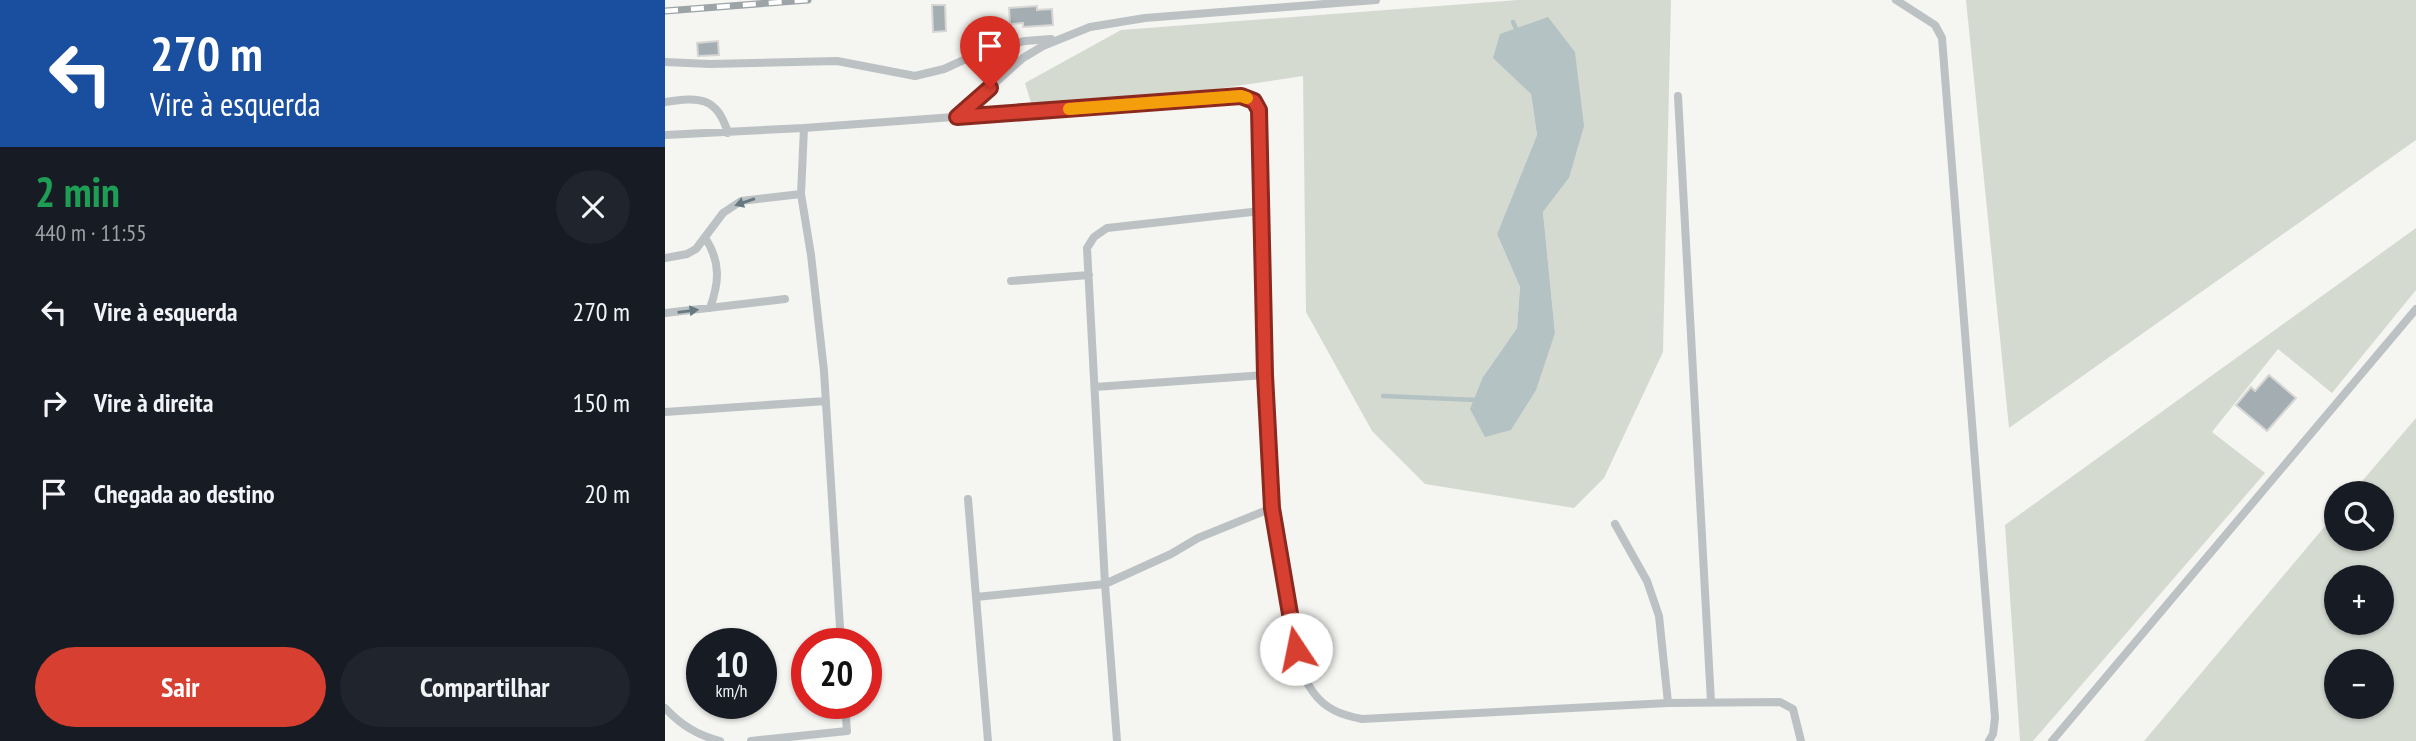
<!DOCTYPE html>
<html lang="pt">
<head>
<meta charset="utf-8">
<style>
  :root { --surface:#171b24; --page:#20242c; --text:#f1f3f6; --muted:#9ea1a6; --accent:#d73f30 }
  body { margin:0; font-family:"PT Sans Narrow",sans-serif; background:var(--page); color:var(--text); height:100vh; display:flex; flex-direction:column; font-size:26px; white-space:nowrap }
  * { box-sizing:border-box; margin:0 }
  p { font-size:23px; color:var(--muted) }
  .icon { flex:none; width:38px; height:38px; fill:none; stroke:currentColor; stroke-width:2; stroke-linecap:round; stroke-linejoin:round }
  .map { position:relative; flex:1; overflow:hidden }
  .drawer { display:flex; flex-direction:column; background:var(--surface); width:665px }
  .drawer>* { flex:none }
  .banner { background:#1a4fa0; color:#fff; overflow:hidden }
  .buttons { position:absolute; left:1659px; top:481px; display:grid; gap:14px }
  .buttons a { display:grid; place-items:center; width:70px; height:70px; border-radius:50%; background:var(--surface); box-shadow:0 2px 5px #0004; font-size:35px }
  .speed { position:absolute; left:21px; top:628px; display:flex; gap:14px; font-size:35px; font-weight:700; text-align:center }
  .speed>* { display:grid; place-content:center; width:91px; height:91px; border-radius:50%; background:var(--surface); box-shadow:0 2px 5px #0004; line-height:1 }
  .speed small { font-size:18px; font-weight:400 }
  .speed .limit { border:10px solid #d22; background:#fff; color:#111 }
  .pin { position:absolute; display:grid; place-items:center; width:60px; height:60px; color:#fff; margin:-72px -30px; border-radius:50% 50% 50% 0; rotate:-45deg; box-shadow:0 0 7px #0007 }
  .pin .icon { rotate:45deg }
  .me { position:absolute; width:77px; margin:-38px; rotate:349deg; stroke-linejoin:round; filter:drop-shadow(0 0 5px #0008) }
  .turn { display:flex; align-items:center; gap:24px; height:147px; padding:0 35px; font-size:32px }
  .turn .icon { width:91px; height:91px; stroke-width:2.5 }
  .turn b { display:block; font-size:49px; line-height:60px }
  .round { display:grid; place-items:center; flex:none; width:74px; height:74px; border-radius:37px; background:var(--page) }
  .summary { display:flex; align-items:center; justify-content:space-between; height:119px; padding:0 35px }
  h1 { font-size:42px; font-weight:600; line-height:52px; color:#1e9e55 }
  .action { display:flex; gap:14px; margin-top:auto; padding:14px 35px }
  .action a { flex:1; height:80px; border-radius:42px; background:var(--accent); color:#fff; font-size:28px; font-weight:600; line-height:80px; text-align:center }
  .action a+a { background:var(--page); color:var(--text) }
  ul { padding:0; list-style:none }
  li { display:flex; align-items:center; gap:21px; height:91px; padding:0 35px }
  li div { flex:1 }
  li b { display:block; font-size:26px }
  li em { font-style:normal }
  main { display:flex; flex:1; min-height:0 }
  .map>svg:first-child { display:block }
</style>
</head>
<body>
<main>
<section class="drawer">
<div class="banner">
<div class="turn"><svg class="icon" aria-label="left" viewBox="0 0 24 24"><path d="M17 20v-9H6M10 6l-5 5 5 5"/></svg><div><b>270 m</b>Vire à esquerda</div></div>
</div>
<div class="summary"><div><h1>2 min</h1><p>440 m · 11:55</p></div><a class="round"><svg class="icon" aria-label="close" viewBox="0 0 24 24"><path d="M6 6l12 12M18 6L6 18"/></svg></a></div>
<ul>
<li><svg class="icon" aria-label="left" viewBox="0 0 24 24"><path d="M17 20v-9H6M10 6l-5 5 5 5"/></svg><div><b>Vire à esquerda</b></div><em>270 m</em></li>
<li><svg class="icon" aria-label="right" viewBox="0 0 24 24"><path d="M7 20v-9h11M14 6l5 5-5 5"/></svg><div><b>Vire à direita</b></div><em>150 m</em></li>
<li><svg class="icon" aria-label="arrive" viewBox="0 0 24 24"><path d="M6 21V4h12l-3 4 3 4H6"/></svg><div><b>Chegada ao destino</b></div><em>20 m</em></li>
</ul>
<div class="action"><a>Sair</a><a>Compartilhar</a></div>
</section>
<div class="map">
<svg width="1751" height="741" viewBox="0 0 1751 741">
  <rect width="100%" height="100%" fill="#f5f5f2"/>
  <!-- green -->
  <path fill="#d5dad1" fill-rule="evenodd" d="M853 0H1006L998 352 939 478 909 508 760 484 707 431 641 312 638 76 370 116 360 83 456 30ZM866 94 904 178 878 212 890 333 818 377 852 328 855 287 832 234 872 135Z
    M1301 0H1751V140L1344 428Z
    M1751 228V290L1667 393 1613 349 1547 432 1600 473 1368 741H1355L1340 525Z
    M1751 418V741H1479L1671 513V539H1717V494L1687 493ZM1671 578H1717V623H1671ZM1671 662H1717V707H1671Z"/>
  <!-- water -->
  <path fill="#b4c2c4" d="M883 17 910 52 919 126 904 178 878 212 890 333 871 390 846 430 820 437 805 409 818 377 852 328 855 287 832 234 872 135 866 94 828 58 835 34Z"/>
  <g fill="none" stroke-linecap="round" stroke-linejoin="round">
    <!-- stream -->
    <path stroke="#b4c2c4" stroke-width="4.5" d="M848 22 853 33
      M718 396 812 400"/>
  </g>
  <!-- building -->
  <path fill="#a4adb1" stroke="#d6d6d4" stroke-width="2" d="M267 5H280L281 31 268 32Z
    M372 6V10L387 9 388 25 358 27V23L345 24 344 8Z
    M53 41 54 55 33 56 32 43Z
    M1604 375 1631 398 1602 431 1571 405 1586 387 1590 391Z"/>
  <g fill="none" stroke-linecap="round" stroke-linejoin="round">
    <!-- service -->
    <path stroke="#bcc1c3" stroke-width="8" d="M1231 0 1270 25 1277 38 1330 718 1328 734 1324 741
      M0 62 45 64 172 61 250 76 279 69 325 48 360 41 386 39
      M1013 96 1046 702
      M0 102C34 97 52 96 63 133
      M292 117 358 58 378 46 425 27 480 18 711 0
      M0 135 139 128
      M41 239C56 263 54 283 45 308
      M0 258 22 254 31 249 58 213 76 201 136 194
      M346 281 424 275
      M0 313 120 299
      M430 387 600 375
      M0 412 161 401
      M303 499 311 597
      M950 524 982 581 994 616 1003 703
      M176 644 159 371 146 255 136 194 139 128 576 96 589 101 594 110 596 124C602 283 592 443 622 601 627 631 630 667 648 692 661 710 677 715 697 719L1003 703 1115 702 1128 709 1136 741
      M0 708C16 725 32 735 55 741
      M86 741 182 731 180 704
      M323 741 311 597 440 584 506 554 533 538 607 508
      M452 741 440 584 422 248 429 237 442 228 596 211
      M1387 741 1751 309"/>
    <!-- rail casing -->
    <g stroke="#9ca4a8" stroke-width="7">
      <path id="rail" d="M0 11 143 0"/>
    </g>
    <!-- rail -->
    <use href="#rail" stroke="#fff" stroke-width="4.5" stroke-dasharray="13" stroke-linecap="butt"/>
  </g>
  <!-- one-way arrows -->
  <defs><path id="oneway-solid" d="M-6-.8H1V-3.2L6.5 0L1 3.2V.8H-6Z" transform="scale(1.75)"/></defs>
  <g fill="#667981">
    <use href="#oneway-solid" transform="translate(80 202) rotate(161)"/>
    <use href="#oneway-solid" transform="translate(23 311) rotate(-7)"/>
  </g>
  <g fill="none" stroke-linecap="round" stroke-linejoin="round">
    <!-- route casing -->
    <g stroke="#8c291f" stroke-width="18">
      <path id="route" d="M325 88 292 117 576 96 589 101 594 110 600 375 607 508 631 649"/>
    </g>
    <!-- route -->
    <use href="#route" stroke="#d73f30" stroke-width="12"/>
    <!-- slow -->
    <path stroke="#f59e0b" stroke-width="12" d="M404 109 576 96 582 98"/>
  </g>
</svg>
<div class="buttons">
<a><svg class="icon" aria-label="search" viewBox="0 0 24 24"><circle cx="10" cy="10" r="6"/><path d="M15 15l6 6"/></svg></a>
<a>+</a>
<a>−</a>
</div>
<div class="speed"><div>10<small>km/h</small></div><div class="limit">20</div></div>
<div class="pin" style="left:325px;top:88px;background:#d93025"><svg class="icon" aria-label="arrive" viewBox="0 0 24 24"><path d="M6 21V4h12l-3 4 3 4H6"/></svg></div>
<svg class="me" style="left:631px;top:649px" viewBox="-20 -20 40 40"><circle r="19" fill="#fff"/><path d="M0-13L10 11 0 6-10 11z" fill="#d73f30"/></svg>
</div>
</main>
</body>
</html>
